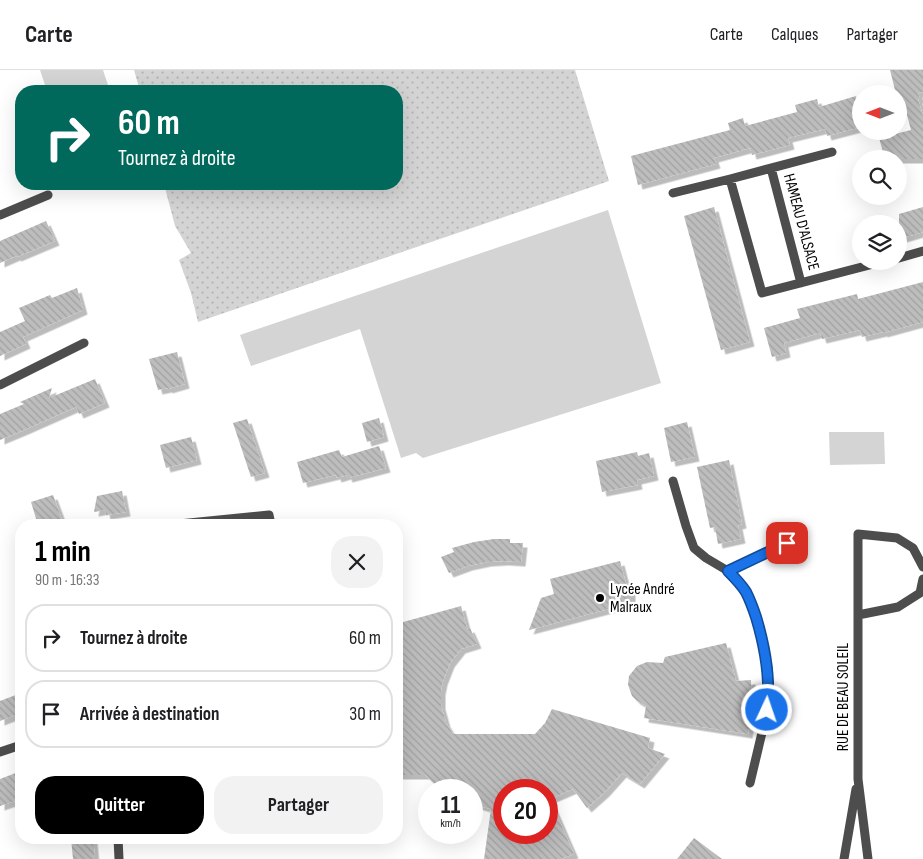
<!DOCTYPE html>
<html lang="fr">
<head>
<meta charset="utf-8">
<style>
  :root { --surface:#fff; --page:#f2f2f2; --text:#202124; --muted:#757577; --line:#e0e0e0; --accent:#000 }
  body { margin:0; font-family:"Sofia Sans Condensed",sans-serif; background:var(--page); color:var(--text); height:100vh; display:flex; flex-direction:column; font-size:19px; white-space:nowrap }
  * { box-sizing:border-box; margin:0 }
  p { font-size:16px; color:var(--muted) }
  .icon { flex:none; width:28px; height:28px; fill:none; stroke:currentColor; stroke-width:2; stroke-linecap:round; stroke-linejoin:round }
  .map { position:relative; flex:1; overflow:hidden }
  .side { position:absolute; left:15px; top:449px; width:388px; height:325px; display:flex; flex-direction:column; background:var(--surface); border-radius:20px; box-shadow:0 5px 20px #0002 }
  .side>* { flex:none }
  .banner { position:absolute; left:15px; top:15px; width:388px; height:105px; border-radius:20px; box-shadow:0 5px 20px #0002; background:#00695c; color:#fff; overflow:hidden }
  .needle { width:32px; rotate:270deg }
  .fabs { position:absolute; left:852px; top:15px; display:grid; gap:10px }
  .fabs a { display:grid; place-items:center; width:55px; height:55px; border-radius:50%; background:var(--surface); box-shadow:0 5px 20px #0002; font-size:25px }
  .speed { position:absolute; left:418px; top:709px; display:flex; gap:10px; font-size:25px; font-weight:700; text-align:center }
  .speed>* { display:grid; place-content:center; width:65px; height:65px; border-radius:50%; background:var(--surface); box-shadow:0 5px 20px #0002; line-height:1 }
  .speed small { font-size:12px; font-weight:400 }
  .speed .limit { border:8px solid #d22; background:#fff; color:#111 }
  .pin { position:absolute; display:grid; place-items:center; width:42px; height:42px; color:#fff; margin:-21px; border-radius:10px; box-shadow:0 2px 8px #0006 }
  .me { position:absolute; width:55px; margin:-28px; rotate:3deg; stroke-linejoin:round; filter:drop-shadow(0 0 4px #0008) }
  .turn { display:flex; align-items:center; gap:18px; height:105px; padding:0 20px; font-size:22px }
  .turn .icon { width:65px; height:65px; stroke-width:2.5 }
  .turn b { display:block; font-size:35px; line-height:42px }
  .round { display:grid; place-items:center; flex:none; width:52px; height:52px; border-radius:20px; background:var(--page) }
  .head { display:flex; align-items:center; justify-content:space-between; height:85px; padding:0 20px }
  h1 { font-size:30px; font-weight:700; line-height:38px; color:var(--accent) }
  .action { display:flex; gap:10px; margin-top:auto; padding:10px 20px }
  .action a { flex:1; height:58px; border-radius:20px; background:var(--accent); color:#fff; font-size:20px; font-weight:700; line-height:58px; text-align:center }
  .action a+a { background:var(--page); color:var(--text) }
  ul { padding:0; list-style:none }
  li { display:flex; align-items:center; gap:15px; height:68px; margin:0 10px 8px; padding:0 10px; border:2px solid var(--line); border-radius:20px }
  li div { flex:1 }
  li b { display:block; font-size:19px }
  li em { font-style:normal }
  header { display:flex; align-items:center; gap:30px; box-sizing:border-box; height:70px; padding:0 25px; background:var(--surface); border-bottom:1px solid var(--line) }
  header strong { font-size:24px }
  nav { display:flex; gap:28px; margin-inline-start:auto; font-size:18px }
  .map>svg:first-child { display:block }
</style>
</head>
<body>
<header>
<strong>Carte</strong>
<nav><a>Carte</a><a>Calques</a><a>Partager</a></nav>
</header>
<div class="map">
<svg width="923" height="789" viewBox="0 0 923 789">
  <defs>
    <pattern id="grass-dots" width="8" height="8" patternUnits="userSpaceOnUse" patternTransform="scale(1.25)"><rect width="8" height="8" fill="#d4d4d4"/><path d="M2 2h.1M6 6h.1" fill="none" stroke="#b4b4b4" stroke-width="1.8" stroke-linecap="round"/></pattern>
    <pattern id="building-back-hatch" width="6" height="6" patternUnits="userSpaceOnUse" patternTransform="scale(1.25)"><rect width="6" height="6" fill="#bdbdbd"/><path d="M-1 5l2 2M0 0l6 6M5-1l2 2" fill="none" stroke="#a1a1a1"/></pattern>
    <filter id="shadow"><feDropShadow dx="4.5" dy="4.5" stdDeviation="0" flood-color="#0004"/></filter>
  </defs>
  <rect width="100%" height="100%" fill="#fff"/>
  <!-- grass -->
  <path fill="url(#grass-dots)" d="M134 0H575L609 111 198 252 191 223 179 190 191 183 175 156 164 114H396V21H140Z"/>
  <!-- pitch -->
  <path fill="#d4d4d4" d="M40 0H103L110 21H47Z
    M608 140 661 313 423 388 416 383 401 388 360 259 251 296 240 265Z
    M829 362H884L885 394 830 395Z"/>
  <!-- building -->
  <path fill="url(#building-back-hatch)" fill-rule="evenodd" filter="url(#shadow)" d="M890 0H923V22L918 23 920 29H918L923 46V89H885L879 68 911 60 903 30 899 31V24H896Z
    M856 26 861 45V57L827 66 825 59 788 68 790 75 752 85 750 78 714 88 716 94 638 115 631 86 730 60 728 53 743 48 745 56 797 42 795 35 817 29 819 37Z
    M714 137 750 272 721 280 684 146Z
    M923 137V162L899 169V144Z
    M46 151 55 171 17 187 16 186 0 193V171Z
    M923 212V252L883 263V262L862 267 860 260 822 269 820 263 784 273 786 283 772 287 764 258 800 248 797 239 857 224 858 229Z
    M77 218 83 240 23 267 26 274 0 286V262L25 251 19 238 50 225 52 228Z
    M177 282 185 314 168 319V318L158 320 149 289Z
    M95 309 105 333 79 344 76 337 24 360 0 370V344L24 334 20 332 52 318 49 328Z
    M379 348 384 367 367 372 362 353Z
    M247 349 265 403 251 407 233 353Z
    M687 352 695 387 671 392 664 358Z
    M191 367 197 390 166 398 160 375Z
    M379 376 386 398 348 408 347 405 337 408 336 405 303 413 297 392 339 380 342 387Z
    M637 382 638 386 649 383 654 406 637 410 638 415 602 422 596 391Z
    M729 390 742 454 738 455 741 469 718 474 715 457 710 458 697 397Z
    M122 421 126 442 106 445 105 440 94 442 97 426Z
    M53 425 64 455H38L31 432Z
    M494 469H510V473H523L521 492 504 491 487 492 468 496 449 503 441 487 454 482 452 478 474 472Z
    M620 491 626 514 631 513V533L529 560 541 528 554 524 550 509Z
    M461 536 467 559 470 558 477 574 461 579 450 593 443 611 441 621V635L446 653 453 664H535L545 653 552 639 650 668 648 678 665 684 640 714 622 703 605 722 587 738 573 719 550 729 574 784 561 789H484L491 739 471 734V720H442L425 705H396V554ZM504 720H546V762H504Z
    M726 573 736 611 751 610 752 637 748 664 644 648 646 636 636 630 632 626 628 615 629 606 637 596 647 592 663 593 665 587Z
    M21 623V643L0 651V631Z
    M21 701V729L0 736V709Z
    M71 768H93L95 789H73Z
    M694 768 722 789H677Z"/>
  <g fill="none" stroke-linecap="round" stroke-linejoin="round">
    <!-- minor -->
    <path stroke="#4d4d4d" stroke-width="9" d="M771 98 801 213
      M730 109 762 223 885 191
      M673 123 730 109 832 82
      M0 145 48 125
      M899 188 923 181
      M0 315 84 273
      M673 411 686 456 694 478 706 488 728 501 745 520 750 531 760 561 768 598V629L765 650 750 713
      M169 455 269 445 271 455
      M728 501 787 473
      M858 545 898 537 920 523 923 509
      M0 682 21 675
      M118 768 119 789
      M844 789 856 719
      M868 789 858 709V464L897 468 913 478 923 497"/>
  </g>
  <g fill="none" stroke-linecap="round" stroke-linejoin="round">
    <!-- route casing -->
    <g stroke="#114b97" stroke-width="12">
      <path id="route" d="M767 640C771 608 765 577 756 547 753 538 750 530 746 522 741 514 734 507 728 501L787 473"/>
    </g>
    <!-- route -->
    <use href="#route" stroke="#1a73e8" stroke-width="9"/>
  </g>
  <!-- markers -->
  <circle fill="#000" stroke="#fff" stroke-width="2" cx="600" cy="528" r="5"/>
  <g text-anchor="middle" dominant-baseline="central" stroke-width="4.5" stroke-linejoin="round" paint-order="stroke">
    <!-- street labels -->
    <g font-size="16" fill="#000" stroke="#fff">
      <text transform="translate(801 152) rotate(75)">HAMEAU D'ALSACE</text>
      <text transform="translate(843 627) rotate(-90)">RUE DE BEAU SOLEIL</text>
    </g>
    <!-- poi labels -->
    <g font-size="16" fill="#000" stroke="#fff" text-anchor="start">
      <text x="610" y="519">Lycée André<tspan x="610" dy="18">Malraux</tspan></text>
    </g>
  </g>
</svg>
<div class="fabs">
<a><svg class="needle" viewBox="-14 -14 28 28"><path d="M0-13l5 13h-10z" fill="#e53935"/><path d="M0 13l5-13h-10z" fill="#757577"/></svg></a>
<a><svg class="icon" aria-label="search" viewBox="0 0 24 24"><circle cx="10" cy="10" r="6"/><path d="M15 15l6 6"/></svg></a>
<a><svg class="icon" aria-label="layers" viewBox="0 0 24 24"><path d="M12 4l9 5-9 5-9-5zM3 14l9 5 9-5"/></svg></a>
</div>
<div class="speed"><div>11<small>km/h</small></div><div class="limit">20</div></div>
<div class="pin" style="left:787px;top:473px;background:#d93025"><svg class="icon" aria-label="arrive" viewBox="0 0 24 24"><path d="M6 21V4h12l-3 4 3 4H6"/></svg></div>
<svg class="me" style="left:767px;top:640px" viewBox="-20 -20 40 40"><circle r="17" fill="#1a73e8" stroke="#fff" stroke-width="3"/><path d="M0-11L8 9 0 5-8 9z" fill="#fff"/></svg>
<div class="banner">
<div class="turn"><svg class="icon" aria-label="right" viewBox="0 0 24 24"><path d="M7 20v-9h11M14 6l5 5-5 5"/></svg><div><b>60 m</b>Tournez à droite</div></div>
</div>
<section class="side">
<div class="head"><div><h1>1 min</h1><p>90 m · 16:33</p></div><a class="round"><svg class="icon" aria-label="close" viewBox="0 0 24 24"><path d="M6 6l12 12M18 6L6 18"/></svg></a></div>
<ul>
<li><svg class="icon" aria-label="right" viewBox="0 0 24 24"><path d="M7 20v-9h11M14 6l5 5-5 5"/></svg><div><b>Tournez à droite</b></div><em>60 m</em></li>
<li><svg class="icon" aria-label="arrive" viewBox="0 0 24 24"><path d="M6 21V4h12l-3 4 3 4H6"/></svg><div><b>Arrivée à destination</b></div><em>30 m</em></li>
</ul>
<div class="action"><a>Quitter</a><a>Partager</a></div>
</section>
</div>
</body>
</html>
